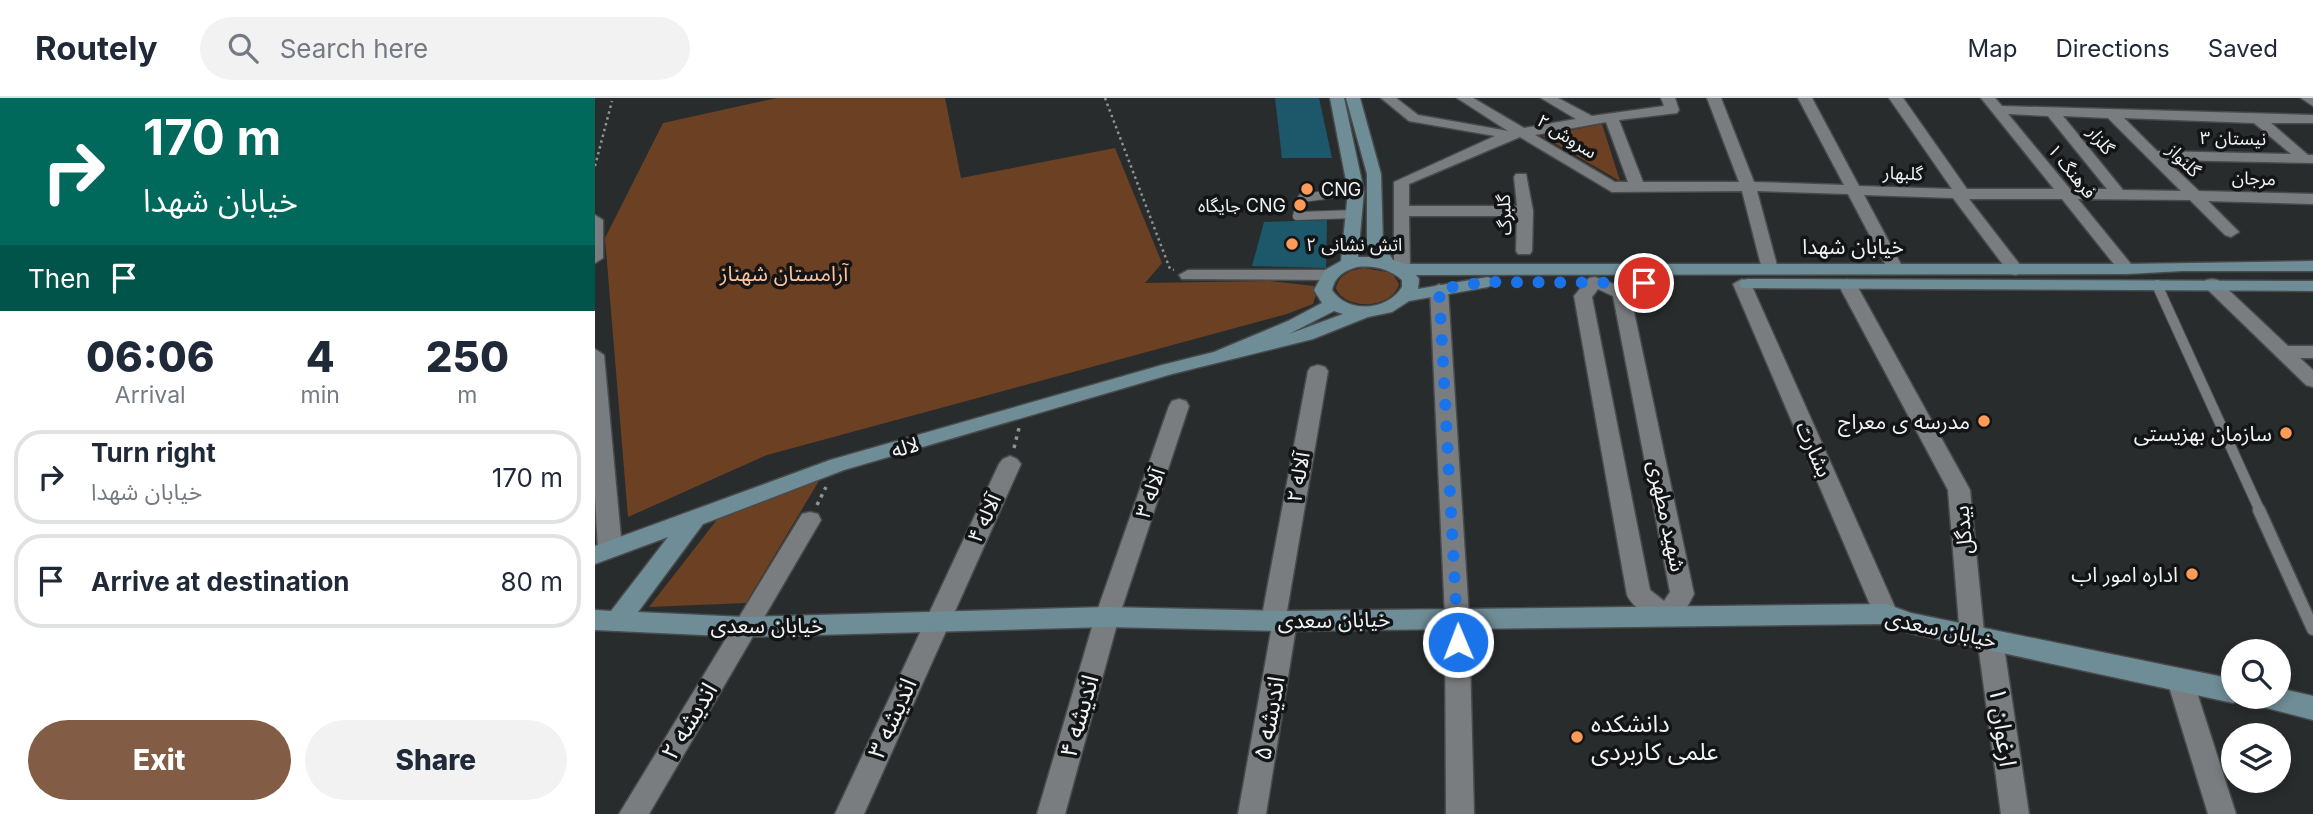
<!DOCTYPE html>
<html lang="en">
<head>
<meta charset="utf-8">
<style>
  :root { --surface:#fff; --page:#f2f2f3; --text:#1f2937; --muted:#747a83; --line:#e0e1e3; --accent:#835c46 }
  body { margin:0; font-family:Inter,"Noto Sans Arabic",sans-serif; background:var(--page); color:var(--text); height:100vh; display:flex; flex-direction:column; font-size:26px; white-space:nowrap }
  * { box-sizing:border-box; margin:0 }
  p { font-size:23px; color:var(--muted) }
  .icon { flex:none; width:38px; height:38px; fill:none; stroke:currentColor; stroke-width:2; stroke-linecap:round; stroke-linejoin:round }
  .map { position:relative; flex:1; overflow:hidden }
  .sheet { display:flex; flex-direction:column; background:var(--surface); width:595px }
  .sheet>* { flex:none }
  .banner { background:#00695c; color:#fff; overflow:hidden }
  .fabs { position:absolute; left:1626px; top:541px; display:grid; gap:14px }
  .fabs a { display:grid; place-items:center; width:70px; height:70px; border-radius:50%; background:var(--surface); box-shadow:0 4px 10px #0003; font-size:35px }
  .pin { position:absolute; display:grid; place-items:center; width:60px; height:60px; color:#fff; margin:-30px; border:4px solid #fff; border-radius:50%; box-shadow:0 2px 7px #0007 }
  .me { position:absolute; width:77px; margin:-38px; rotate:359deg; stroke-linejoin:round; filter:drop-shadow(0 0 5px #0008) }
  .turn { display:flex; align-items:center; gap:24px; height:147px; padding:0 28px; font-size:32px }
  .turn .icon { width:91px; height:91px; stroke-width:2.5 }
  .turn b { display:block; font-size:49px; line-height:60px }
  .then { display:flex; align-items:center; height:66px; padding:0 28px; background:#0003; gap:14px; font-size:26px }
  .eta { display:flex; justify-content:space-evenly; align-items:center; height:119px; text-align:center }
  .eta b { font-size:42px; font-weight:800; line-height:49px }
  .action { display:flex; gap:14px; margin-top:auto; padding:14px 28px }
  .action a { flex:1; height:80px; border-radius:42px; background:var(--accent); color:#fff; font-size:28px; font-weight:800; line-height:80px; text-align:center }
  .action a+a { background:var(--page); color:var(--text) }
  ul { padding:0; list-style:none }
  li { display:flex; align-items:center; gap:21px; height:94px; margin:0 14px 10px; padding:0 14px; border:4px solid var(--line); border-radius:28px }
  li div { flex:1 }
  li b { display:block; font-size:26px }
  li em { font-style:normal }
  header { display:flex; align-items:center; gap:42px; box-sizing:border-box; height:98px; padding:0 35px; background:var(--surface); border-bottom:2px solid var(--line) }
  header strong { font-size:33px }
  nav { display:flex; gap:38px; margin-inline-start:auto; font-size:24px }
  .search { width:490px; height:63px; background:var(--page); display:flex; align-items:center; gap:18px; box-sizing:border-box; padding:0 24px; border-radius:38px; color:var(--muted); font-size:26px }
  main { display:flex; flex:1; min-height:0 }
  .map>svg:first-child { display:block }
</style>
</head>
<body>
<header>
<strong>Routely</strong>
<div class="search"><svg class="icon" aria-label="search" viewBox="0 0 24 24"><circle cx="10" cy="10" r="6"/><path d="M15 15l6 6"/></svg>Search here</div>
<nav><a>Map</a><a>Directions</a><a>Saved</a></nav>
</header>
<main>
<section class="sheet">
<div class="banner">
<div class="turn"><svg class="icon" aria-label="right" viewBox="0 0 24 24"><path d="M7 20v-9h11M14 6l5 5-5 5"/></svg><div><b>170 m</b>خیابان شهدا</div></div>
<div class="then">Then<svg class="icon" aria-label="arrive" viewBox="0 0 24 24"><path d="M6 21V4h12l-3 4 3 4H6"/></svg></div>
</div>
<div class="eta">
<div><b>06:06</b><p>Arrival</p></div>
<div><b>4</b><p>min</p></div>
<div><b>250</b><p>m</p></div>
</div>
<ul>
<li><svg class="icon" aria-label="right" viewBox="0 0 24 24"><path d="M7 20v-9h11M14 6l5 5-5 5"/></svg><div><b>Turn right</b><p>خیابان شهدا</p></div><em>170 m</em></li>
<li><svg class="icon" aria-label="arrive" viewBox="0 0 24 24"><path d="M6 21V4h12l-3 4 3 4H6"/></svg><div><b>Arrive at destination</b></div><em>80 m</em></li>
</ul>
<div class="action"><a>Exit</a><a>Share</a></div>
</section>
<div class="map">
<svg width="1718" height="716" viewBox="0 0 1718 716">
  <rect width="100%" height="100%" fill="#292c2d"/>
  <!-- green -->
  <path fill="#6c4023" d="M182 0H350L366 80 520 50 567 165 550 185 674 183 719 188 722 193 718 206 692 216 172 357 33 419 10 140 68 25Z
    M1007 26 1025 83 947 38Z
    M769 170 797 175 804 186C797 211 752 213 741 191 743 176 757 172 769 170Z
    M225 381 151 505 54 509 128 414Z"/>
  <!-- building -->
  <path fill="#1d586a" d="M680 0H724L737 60H687Z
    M732 122 731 170 657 168 669 124Z"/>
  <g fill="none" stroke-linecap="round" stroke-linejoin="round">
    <!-- lane-far2 casing -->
    <g stroke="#484a4b" stroke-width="10">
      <path id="lane-far2" d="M760 116 702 118 707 100 761 93"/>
    </g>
    <!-- lane-far1 casing -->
    <g stroke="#484a4b" stroke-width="12">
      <path id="lane-far1" d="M1562 187 1665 413"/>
    </g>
    <!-- lane casing -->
    <g stroke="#484a4b" stroke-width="15">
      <path id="lane" d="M1664 412 1718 531"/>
    </g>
    <!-- street casing -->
    <g stroke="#484a4b" stroke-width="3">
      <path id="street" d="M786 0H801L823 17 913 33 862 0H878L929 30 981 21 946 0H963L997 18 1069 8 1066 0H1080L1084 12 1082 15 1024 22 1048 84H1144L1112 0H1126L1159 84 1249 87 1203 0H1217L1264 88 1357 91 1294 0H1308L1372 91H1459L1386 0H1400L1407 8 1718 17V25H1676L1713 57H1718V65L1571 62 1604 93 1718 96V106L1613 103 1644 134 1636 139 1630 137 1595 102 1483 101 1540 171 1532 176 1526 175 1467 101H1374L1429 172 1421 177 1415 176 1358 100 1269 97 1308 170 1300 175 1292 170 1253 96 1162 93 1183 171 1175 176 1167 171 1147 93 1017 94 925 39 814 86V108H922L919 79 921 76H931L938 113 937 153 935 156H923L921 153 922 118H814L815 171 807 176 799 171V84L900 38 814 23ZM1413 16 1453 18 1512 91H1475ZM1468 18 1513 20 1586 93 1528 92ZM1529 20 1659 25 1696 56 1562 53ZM1011 24 1033 84H1020L940 37Z
        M1706 0H1718V8Z
        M0 117 8 122V160L0 165Z
        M593 172H733L742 177 733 182 587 181 584 177Z
        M1000 179 1032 191 1035 195 1099 496C1086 521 1078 539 1051 517 1044 511 1036 506 1032 497L979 198 994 180ZM1003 191 1018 198 1075 494 1069 503 1055 492 997 199Z
        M1147 181 1156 186 1303 516 1300 523 1291 526 1282 523 1279 516 1138 186Z
        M1252 181 1261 186 1375 392 1389 534 1395 531 1404 535 1408 542 1434 716H1406L1383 546 1377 548 1368 545 1365 538 1353 392 1243 186Z
        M1617 181 1623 182 1693 248H1718V260H1705L1718 272V289L1711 287 1611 190 1608 186 1611 182Z
        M844 186 853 191 874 519 879 716H851L850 519 835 191Z
        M0 251 9 257 27 451 23 457 15 460 7 457 3 451 0 399Z
        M723 267 730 269 733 273 692 513 699 516 702 523 671 716H643L676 533 669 530 666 523 713 273 716 269Z
        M584 301 591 303 594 308 524 519 470 716H442L500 519 574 308 577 303Z
        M415 358 422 361 426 366 269 716H240L404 366 408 361Z
        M215 414 223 416 226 422 54 716H24L207 416Z
        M1585 571 1594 574 1598 582 1641 716H1613L1572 582 1576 574Z"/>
    </g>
    <!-- secondary casing -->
    <g stroke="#484a4b" stroke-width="3">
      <path id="secondary" d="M735 0H749L769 93 763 159H779L772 146V76L751 0H765L786 76 788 146 798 162 810 166H1532L1718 163V173H1588L1532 176 821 177 824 181 823 191 893 179 902 184 893 189 814 203 797 214 773 219 718 241 577 276 249 372 108 426 43 514 150 519 512 509 690 513 1291 506 1316 515 1638 581V598H1649L1647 601 1638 605 1315 535 1290 526 690 533 512 529 150 539 0 532V512L16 513 73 439 0 466V448L235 362 567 267 619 254 693 223 727 205 719 192 730 172 746 163 753 93ZM762 169C778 167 795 171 807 182V189C792 213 753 216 737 192 740 178 749 173 762 169ZM739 213 748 216 694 236Z
        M1153 181 1718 183V193L1147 190 1144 186 1147 182Z
        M1684 590 1718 598V622L1656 606 1652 598H1684Z"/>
    </g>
    <!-- path-far1 -->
    <path stroke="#8f9192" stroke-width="2.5" stroke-dasharray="2.5 3.5" stroke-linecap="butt" d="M510 0 575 171 579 172
      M0 68 17 3"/>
    <!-- path -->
    <path stroke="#8f9192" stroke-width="3.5" stroke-dasharray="3.5 5" stroke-linecap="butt" d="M419 350 424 330
      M222 407 231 389"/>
    <!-- lane-far2 -->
    <use href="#lane-far2" stroke="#7a7d7f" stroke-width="8"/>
    <!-- lane-far1 -->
    <use href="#lane-far1" stroke="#7a7d7f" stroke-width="10"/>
    <!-- lane -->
    <use href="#lane" stroke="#7a7d7f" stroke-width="12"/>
    <!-- street -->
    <use href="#street" fill="#7a7d7f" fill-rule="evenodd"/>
    <!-- secondary -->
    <use href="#secondary" fill="#6f8d97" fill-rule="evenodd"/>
  </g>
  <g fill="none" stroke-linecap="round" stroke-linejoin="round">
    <!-- route -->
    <path stroke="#1a73e8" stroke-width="12" stroke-dasharray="0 21.6" d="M863 544 844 191 890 184 1049 185"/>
  </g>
  <!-- markers -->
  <g fill="#fe9b59" stroke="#131415" stroke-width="2.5">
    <circle cx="712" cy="91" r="7"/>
    <circle cx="705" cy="107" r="7"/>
    <circle cx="697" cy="146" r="7"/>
    <circle cx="1389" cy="323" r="7"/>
    <circle cx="1691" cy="335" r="7"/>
    <circle cx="1597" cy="476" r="7"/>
    <circle cx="982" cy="639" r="7"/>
  </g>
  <g text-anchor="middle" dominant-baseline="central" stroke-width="7" stroke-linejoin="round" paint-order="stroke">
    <!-- far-street labels -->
    <g font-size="18" fill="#f1f3f3" stroke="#131415">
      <text transform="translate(972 38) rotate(32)">سروش ۲</text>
      <text transform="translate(1638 40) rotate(1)">نیستان ۳</text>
      <text transform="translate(1506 42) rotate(51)">گلزار</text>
      <text transform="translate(1589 62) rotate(45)">گلنواز</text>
      <text transform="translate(1477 73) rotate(51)">فرهنگ ۱</text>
      <text transform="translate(1308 75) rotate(2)">گلبهار</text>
      <text transform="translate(1659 80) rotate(2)">مرجان</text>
      <text transform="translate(909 117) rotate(-92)">گلبرگ</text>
    </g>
    <!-- far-poi labels -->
    <g font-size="18" fill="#f1f3f3" stroke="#131415" text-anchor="start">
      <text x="726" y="91">CNG</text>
      <text x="691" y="107" text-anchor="end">جایگاه CNG</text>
      <text x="711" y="146">اتش نشانی ۲</text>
    </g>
    <!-- street labels -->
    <g font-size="21" fill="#f1f3f3" stroke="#131415">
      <text x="1258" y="148">خیابان شهدا</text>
      <text transform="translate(310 349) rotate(-16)">لاله</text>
      <text transform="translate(1219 351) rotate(66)">بشارت</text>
      <text transform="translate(703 379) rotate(-80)">آلاله ۲</text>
      <text transform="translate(555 395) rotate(-71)">آلاله ۳</text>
      <text transform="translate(1072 418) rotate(78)">شهید مطهری</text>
      <text transform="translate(389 420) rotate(-65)">آلاله ۴</text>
      <text transform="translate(1368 432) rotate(-95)">بیدگل</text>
      <text transform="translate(739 522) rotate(-1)">خیابان سعدی</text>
      <text x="172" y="527">خیابان سعدی</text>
      <text transform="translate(1346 531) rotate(12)">خیابان سعدی</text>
    </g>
    <!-- park labels -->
    <g font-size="21" fill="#ffc39e" stroke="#131415">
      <text x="189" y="175">آرامستان شهناز</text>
    </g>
    <!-- poi labels -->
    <g font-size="21" fill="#f1f3f3" stroke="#131415" text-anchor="end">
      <text x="1375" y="323">مدرسه ی معراج</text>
      <text x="1677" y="335">سازمان بهزیستی</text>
      <text x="1583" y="476">اداره امور اب</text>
    </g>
    <!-- near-street labels -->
    <g font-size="24" fill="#f1f3f3" stroke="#131415">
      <text transform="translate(484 618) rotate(-74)">اندیشه ۴</text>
      <text transform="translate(297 620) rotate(-66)">اندیشه ۳</text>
      <text transform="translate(674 620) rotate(-80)">اندیشه ۵</text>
      <text transform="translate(94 623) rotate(-59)">اندیشه ۲</text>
      <text transform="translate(1408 629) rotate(82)">ارغوان ۱</text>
    </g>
    <!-- near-poi labels -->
    <g font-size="24" fill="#f1f3f3" stroke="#131415" text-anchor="start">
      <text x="996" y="625">دانشکده<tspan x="996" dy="28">علمی کاربردی</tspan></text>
    </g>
  </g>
</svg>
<div class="fabs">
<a><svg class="icon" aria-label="search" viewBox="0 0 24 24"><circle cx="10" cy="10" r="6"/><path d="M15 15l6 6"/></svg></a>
<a><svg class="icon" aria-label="layers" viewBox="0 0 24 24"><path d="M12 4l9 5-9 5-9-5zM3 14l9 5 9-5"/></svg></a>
</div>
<div class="pin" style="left:1049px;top:185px;background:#d93025"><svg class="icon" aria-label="arrive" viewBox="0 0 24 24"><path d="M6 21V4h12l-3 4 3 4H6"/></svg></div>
<svg class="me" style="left:863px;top:544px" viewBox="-20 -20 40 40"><circle r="17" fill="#1a73e8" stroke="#fff" stroke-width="3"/><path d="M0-11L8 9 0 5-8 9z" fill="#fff"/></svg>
</div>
</main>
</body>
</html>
